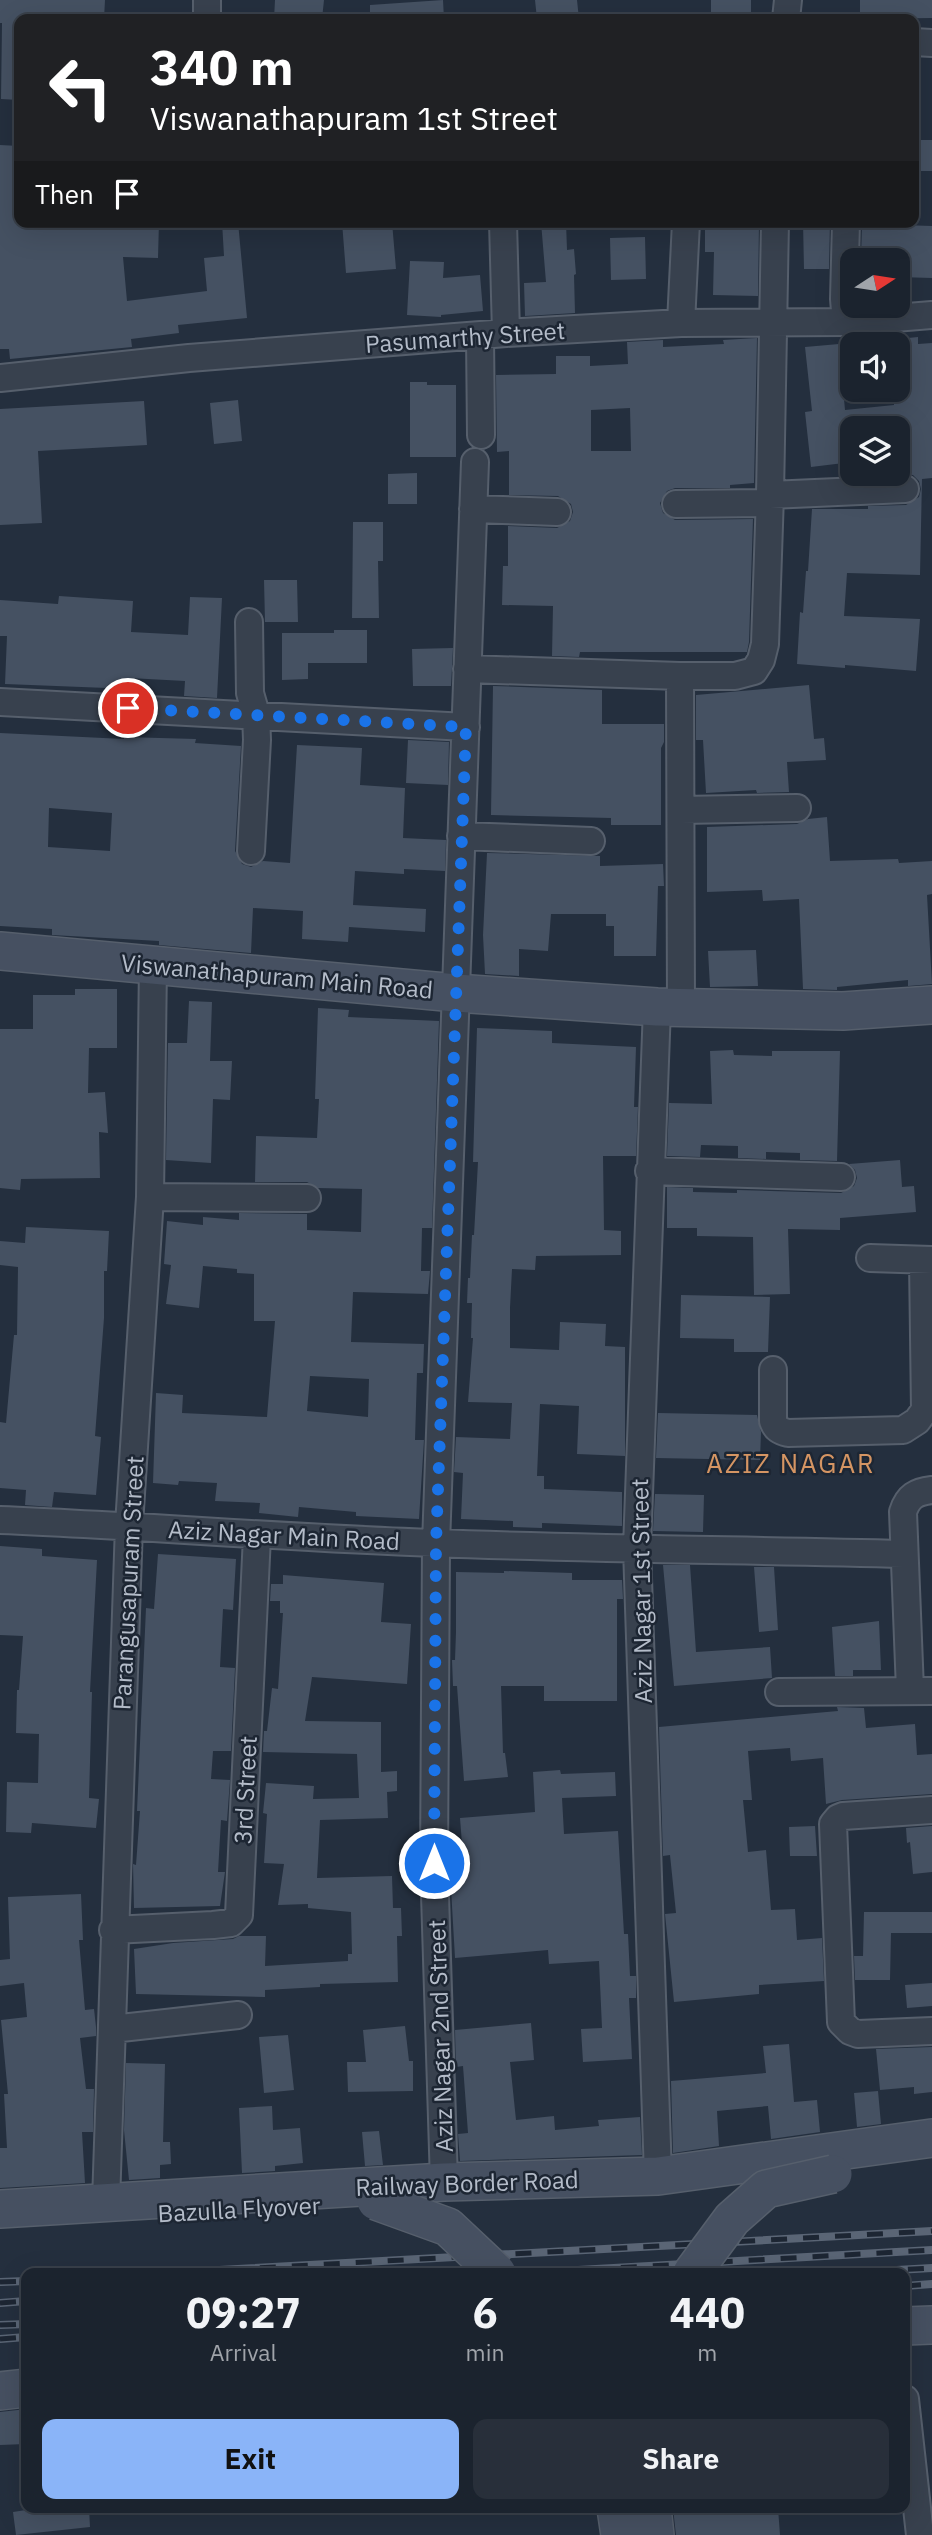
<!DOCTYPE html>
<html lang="en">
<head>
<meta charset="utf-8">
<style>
  :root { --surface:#1b232e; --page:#282f3a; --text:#f1f3f6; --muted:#a0a4aa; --line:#39404a; --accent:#8ab4f8 }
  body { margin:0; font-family:"IBM Plex Sans",sans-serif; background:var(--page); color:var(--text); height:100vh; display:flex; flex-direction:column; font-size:26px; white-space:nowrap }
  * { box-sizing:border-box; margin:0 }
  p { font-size:23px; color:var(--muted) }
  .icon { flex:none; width:38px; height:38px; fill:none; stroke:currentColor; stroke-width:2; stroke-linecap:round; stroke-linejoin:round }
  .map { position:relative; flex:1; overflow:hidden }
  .panel { position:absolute; left:21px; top:2268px; width:889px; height:245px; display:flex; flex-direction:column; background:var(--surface); border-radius:14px; box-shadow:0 7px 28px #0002,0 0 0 2px var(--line) }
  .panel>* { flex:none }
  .banner { position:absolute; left:14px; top:14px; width:905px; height:214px; border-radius:14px; box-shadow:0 7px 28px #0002,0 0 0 2px var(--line); background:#202124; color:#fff; overflow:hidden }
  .needle { width:46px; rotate:78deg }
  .tools { position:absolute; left:840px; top:248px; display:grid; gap:14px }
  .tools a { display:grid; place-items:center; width:70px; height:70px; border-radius:14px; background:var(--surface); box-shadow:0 7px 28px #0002,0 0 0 2px var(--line); font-size:35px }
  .pin { position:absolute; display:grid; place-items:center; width:60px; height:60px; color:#fff; margin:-30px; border:4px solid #fff; border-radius:50%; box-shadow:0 2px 7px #0007 }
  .me { position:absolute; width:77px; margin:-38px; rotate:0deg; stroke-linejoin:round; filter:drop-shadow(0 0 5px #0008) }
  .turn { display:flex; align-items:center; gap:24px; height:147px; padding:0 21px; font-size:32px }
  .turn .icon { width:91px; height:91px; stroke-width:2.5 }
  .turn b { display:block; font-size:49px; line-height:60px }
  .then { display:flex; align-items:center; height:66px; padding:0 21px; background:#0003; gap:14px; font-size:26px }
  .eta { display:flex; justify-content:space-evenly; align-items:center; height:119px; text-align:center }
  .eta b { font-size:42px; font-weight:700; line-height:49px }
  .button { display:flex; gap:14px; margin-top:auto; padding:14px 21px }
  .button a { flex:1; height:80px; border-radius:14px; background:var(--accent); color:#111; font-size:28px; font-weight:700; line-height:80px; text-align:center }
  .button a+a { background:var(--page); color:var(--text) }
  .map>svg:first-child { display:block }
</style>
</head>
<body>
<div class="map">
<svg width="932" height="2535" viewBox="0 0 932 2535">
  <rect width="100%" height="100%" fill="#242f3e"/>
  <!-- building -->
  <path fill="#455162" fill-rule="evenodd" d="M0 0H105L104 19H19V100L1 99 2 23H0Z
    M275 0H324L322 19H274Z
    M443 0 444 19H370V5Z
    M535 0H577L579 19H537Z
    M711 0H751V19H711Z
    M860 0H932V18L860 19Z
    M914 140H932V171H914Z
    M0 145 19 146V222H159L158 258 123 257 127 301 207 291 204 258 224 256 222 222H238L247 318 178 325 179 333 131 339 132 347 10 359 9 349H0Z
    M342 222H392L396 269 346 273Z
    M541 222H566L567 250 574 249 576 274 574 275 575 313 525 316 524 283 546 282Z
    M803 222H830L829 269H804Z
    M862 222H901V225L932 226V278L898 277V261H861Z
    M705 223 759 224 758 296 713 295 714 252H705Z
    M645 237 646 279 611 280 610 238Z
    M410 261 444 262 443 278 480 275 483 311 441 315V317L407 315Z
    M918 337V344L932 343V478L922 479 920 575 847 573 844 616 920 619 916 671 845 665V668L797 664 800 612 803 613 806 571H808L812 509H868V506L906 505 919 497 921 489 919 481 913 475 899 474 898 429H852V462L811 467 805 412 812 411 805 347 839 344 845 410 894 405 893 390H898V339Z
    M757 338 754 483 730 485V488H675L667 491 660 503 663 513 675 520 753 519 749 642 747 652H580L579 657 552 656 553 606 502 605 503 566H508V526L557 528 570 521 573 512 571 504 558 496 509 495V451L497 452 496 375 556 374V356H590V366L628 364 627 342 663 340V347L724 344 723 340ZM630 408 631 451H591V410Z
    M410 382H427V385H456V457H410Z
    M238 400 242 441 214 444 210 403Z
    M144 401 147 445 38 451 42 523 0 525V409Z
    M417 473V504H388V474Z
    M353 522H383V561H378L379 618H352Z
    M264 580H297L298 622H265Z
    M59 596 133 601 131 632 188 635 190 597 222 598 217 698 184 696 185 681 129 678 128 693 107 692V688L5 684 7 636H0V600L58 604Z
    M334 630H367V663H308V679L282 680V633H334Z
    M453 648 451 686H413L412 649Z
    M809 685 814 739 824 738 826 760 787 762 789 792 757 793 756 790 706 793 703 740H696V695Z
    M493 686 602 690V724H664V742L661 748V825H611V818L491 815Z
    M0 733 124 739V737L196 739 195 743 241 746 235 851 242 864 251 867 263 861 290 863 297 745 362 748 360 785 405 788 403 838 446 840 445 871 404 869V874L355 871 353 905 426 909 425 932 349 927 348 942 302 939 303 911 253 908 251 953 159 945V941L52 935V929L0 926ZM49 808 112 813 110 851 48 847Z
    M408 740 449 742 448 785 406 783Z
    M827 817 830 861 898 859 899 863 932 861V894L927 895 932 984 908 986V980L837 987V990L803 989 799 899 763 901 762 890 707 892V827L797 824 808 819Z
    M487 853 600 856V866L663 864 664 886H658L656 956H614V926H606V914H551L548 951 519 949V976L485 974 483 935Z
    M756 950 758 986 710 987 708 951Z
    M75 989H117V1048H89L88 1093 105 1092 108 1133 99 1132 100 1178 21 1179 20 1190 0 1188V1029H33V995H75Z
    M189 1001 212 1002 210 1061H232L230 1100 213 1099 211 1163 166 1160 168 1043H187Z
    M318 1008 349 1010 348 1017 439 1021 432 1228H422L421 1271H430L428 1294 353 1292 351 1342 424 1344 423 1373H417L415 1440H424L419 1519 356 1516V1512L299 1507 298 1517 259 1513 260 1503 215 1501 217 1483 179 1481 178 1485 153 1483 156 1393 183 1395 182 1413 267 1417 275 1321H254V1274L237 1273V1269L203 1266 199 1308 166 1304 171 1265 164 1264 167 1221 203 1225V1217L239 1220V1213L307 1214V1230L361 1232 362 1189 318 1188 307 1182H255L256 1136 317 1138 319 1099H315ZM310 1376 369 1379 368 1417 307 1411Z
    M477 1028 552 1031V1043L636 1047 634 1107H638L636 1156H603L604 1230 621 1231V1255L536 1256 535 1270 512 1269 510 1308V1348L559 1350 560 1322 606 1324 605 1346 625 1347V1456L577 1454 579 1406 540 1404 537 1476H544V1489L622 1492V1526L542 1523V1528L513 1527V1521L461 1519 463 1473 454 1472 456 1437 510 1439 512 1403 468 1402 473 1338H471L472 1303H467L468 1278H470L472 1235H474L478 1162H473Z
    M733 1050 734 1055 772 1056V1051H840L837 1161 800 1160V1153L766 1152V1159L738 1158V1146L701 1145 700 1157 667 1156 669 1103 712 1104 710 1051Z
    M900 1160 902 1187 914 1186 916 1212 840 1218V1230L788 1229 790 1294 754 1295 753 1237 697 1236V1228H667V1187L693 1188V1192L737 1193V1190L841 1193 854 1186 857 1178 855 1170 849 1164Z
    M26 1227 109 1231 107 1271H104V1318L95 1436 101 1437 96 1495 54 1492 52 1507 25 1505 26 1490 0 1488V1422L6 1423 14 1335H17L18 1267 0 1265V1241L25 1243Z
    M681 1295 770 1297 768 1352H734V1339L680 1338Z
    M658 1413 757 1415 761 1432 760 1460 656 1458Z
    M655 1494 704 1495 703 1532 653 1531Z
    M0 1546 42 1549V1556L97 1560 90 1692H92L89 1798 99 1799 96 1828 32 1823 31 1833 6 1832 7 1782 38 1783 39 1734 16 1733 17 1690H19L23 1636 0 1635Z
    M158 1554 236 1559 233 1610 223 1609 220 1667 235 1668 231 1751H213L211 1779 230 1780 227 1821 221 1820 218 1872H225L220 1906 134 1908 133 1864 136 1865 140 1811H137L146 1608 154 1609Z
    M663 1565H690L696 1652 770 1647 772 1678 674 1686Z
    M754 1567H774L778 1630 759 1632Z
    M504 1571 572 1573V1580H622L623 1599H617V1701H544V1686H501L503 1753H505L508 1777 464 1781 457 1686H453L452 1660H455L456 1632V1572L504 1573Z
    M283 1575 384 1583 381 1622 411 1624 407 1684 312 1677 305 1721 381 1722V1772L397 1771V1791L387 1792 388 1818 320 1820 317 1878 392 1876 393 1908H401L402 1936H397L398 1982 320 1984V1987L265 1990V1997L136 1994 134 1949 173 1943 233 1939 239 1936H266L265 1966 348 1961V1954H352L351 1912 308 1908V1904L278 1905 284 1864 264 1863 267 1814 263 1813 266 1783 314 1786 313 1799 359 1798 357 1754 263 1752 264 1731H267L272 1688 278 1689 283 1613H280V1601H270L271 1584H283Z
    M879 1621 881 1670H853V1676H835L832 1627Z
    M837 1707 864 1708 866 1728 915 1724 917 1755 932 1754V1794L842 1800 826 1804 823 1758 791 1761 790 1748 748 1751 752 1800H743L748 1852 766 1850 771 1910 795 1909 797 1940 822 1938 824 1981 759 1985V1994L674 2002 665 1914 676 1913 670 1855 663 1856 659 1727 838 1711Z
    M560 1770 561 1774 615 1772 616 1796 562 1798 564 1834 618 1831 624 1934H628L630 1976H636V1998H629L632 2059 583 2062 581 2029 602 2028 599 1961 549 1964 548 1950 455 1958 450 1871 464 1870 460 1818 535 1812 533 1772Z
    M815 1826 817 1856H790L789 1827Z
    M932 1826V1872L913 1874 910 1842 907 1843 906 1828Z
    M81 1894 83 1940H79L85 2010 94 2009 96 2027V2036L80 2038 86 2089H94L93 2132H82L85 2183 0 2188V2148H7L4 2094H8L1 2020 27 2017 24 1983 0 1986V1960L10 1959 8 1897Z
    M864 1912H932V1933H891L890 1980H855L854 1956H863Z
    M932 1983V2006L907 2008 905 1985Z
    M531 2023 534 2060 510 2062 516 2120 554 2116 555 2130 599 2126 598 2120 640 2117 642 2155 460 2161 458 2134 468 2133 463 2066 456 2067 455 2030Z
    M405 2026 409 2061H413V2091L348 2092 347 2062H366L363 2030Z
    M288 2035 294 2090 264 2093 259 2037Z
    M789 2044 794 2102 817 2100 820 2132 771 2139 768 2106 717 2111 719 2146 673 2153 671 2081 766 2073 763 2046Z
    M932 2047V2092L914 2094V2087L880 2090 876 2049Z
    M126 2063 165 2064 163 2142H170L171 2164 160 2165V2178L129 2180 124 2130Z
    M878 2091 881 2124 857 2127 854 2093Z
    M272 2106 273 2130 300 2128 303 2163 275 2166V2171L242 2173 239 2108Z
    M379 2131 383 2165 365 2166 362 2132Z
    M26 2409V2444L0 2445V2412Z
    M39 2508H89L90 2527 16 2535 13 2512Z
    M673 2508H778L780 2535H676Z"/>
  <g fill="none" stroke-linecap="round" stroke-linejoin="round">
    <!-- street casing -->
    <g stroke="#565f6c" stroke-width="30">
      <path id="street" d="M207 19V0
        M786 19 788 0
        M914 42 932 43
        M503 222 506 333
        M846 222 844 299 846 322
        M681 323 686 222
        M480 336 481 435
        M0 378 189 358 506 333 681 323 846 322 932 315
        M770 495 905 489
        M676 504 770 503
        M473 509 557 512
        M249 622 250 693 256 714 257 740 251 851
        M467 669 680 676H735L754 671 761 660 765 644 770 495 775 222
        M680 676 681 1008
        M0 702 466 727
        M681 810 797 808
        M461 836 591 841
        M657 1007 637 1548 658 2176
        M649 1171 841 1177
        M150 1197 307 1198
        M870 1258 932 1260
        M773 1370V1421C776 1429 780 1431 788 1433L903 1430 917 1421 925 1410 923 1260
        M0 1520C145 1526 289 1538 433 1543 590 1549 748 1550 904 1554
        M910 1690 903 1512C908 1496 916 1492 932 1490
        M779 1692 932 1691
        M932 1810 843 1816 838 1818 833 1824 841 2022 850 2031 858 2034 932 2031
        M113 1930 213 1925 231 1923 239 1915 257 1536
        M112 2029 238 2015
        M444 2182 434 1863 436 1544 475 462
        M106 2202 129 1525 150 1197 153 964
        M905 2399 920 2535"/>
    </g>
    <!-- secondary casing -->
    <g stroke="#565f6c" stroke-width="40">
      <path id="secondary" d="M0 951 456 993 657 1007 843 1011 932 1005
        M0 2209 444 2182 658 2176 932 2138
        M905 2326 932 2325
        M0 2391 26 2388
        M616 2508 620 2535
        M652 2508 655 2535"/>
    </g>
    <!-- street -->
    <use href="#street" stroke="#38414e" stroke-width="26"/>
    <!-- secondary -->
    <use href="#secondary" stroke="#465061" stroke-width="37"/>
    <!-- rail casing -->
    <g stroke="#5a6575" stroke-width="8">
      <path id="rail" d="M164 2273 932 2231
        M525 2273 932 2250
        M844 2273 932 2268
        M0 2282 26 2281
        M905 2286 932 2284
        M0 2303 26 2301
        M0 2325 26 2324
        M0 2339 26 2337"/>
    </g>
    <!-- rail -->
    <use href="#rail" stroke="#1d2633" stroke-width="5" stroke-dasharray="16" stroke-linecap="butt"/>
    <!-- secondary-bridge casing -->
    <g stroke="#565f6c" stroke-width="40" stroke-linecap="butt">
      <path id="secondary-bridge" d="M376 2201 448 2227 497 2273
        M692 2273 732 2219 766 2189 833 2174"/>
    </g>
    <!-- secondary-bridge -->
    <use href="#secondary-bridge" stroke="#465061" stroke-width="37"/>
  </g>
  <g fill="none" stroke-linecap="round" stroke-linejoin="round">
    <!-- route -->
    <path stroke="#1a73e8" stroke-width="12" stroke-dasharray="0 21.6" d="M128 708 466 727 436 1544 434 1863"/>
  </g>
  <g text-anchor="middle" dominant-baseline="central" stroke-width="5" stroke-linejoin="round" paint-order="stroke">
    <!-- street labels -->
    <g font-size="24" fill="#b4bcc9" stroke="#1d2633">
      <text transform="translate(465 337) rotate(-4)">Pasumarthy Street</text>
      <text transform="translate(277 976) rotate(5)">Viswanathapuram Main Road</text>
      <text transform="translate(284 1535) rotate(3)">Aziz Nagar Main Road</text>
      <text transform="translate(128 1583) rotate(-87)">Parangusapuram Street</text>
      <text transform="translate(641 1591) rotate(-91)">Aziz Nagar 1st Street</text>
      <text transform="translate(245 1790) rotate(-87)">3rd Street</text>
      <text transform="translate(440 2036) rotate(-92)">Aziz Nagar 2nd Street</text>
      <text transform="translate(467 2183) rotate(-2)">Railway Border Road</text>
      <text transform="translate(239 2209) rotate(-3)">Bazulla Flyover</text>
    </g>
    <!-- neighbourhood labels -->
    <g font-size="26" letter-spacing="2" fill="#d59563" stroke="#1d2633">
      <text x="791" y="1463">AZIZ NAGAR</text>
    </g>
  </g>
</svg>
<div class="tools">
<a><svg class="needle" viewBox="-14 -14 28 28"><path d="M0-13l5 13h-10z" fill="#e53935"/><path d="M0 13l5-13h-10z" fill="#a0a4aa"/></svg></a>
<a><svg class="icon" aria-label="sound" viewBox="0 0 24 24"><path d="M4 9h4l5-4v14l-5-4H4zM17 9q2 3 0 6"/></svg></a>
<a><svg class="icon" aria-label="layers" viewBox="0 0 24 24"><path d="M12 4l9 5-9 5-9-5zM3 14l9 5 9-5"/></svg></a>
</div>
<div class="pin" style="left:128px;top:708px;background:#d93025"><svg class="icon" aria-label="arrive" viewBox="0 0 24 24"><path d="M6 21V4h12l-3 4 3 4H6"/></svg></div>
<svg class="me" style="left:434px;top:1863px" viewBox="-20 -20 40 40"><circle r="17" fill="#1a73e8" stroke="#fff" stroke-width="3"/><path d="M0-11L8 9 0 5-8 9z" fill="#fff"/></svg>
<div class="banner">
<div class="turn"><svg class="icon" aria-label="left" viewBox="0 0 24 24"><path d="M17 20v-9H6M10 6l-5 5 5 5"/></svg><div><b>340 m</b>Viswanathapuram 1st Street</div></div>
<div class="then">Then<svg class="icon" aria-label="arrive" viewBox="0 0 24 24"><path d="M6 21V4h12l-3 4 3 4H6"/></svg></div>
</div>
<section class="panel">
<div class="eta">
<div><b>09:27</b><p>Arrival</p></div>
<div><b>6</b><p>min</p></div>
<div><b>440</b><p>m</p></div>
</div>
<div class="button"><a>Exit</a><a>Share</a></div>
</section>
</div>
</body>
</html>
